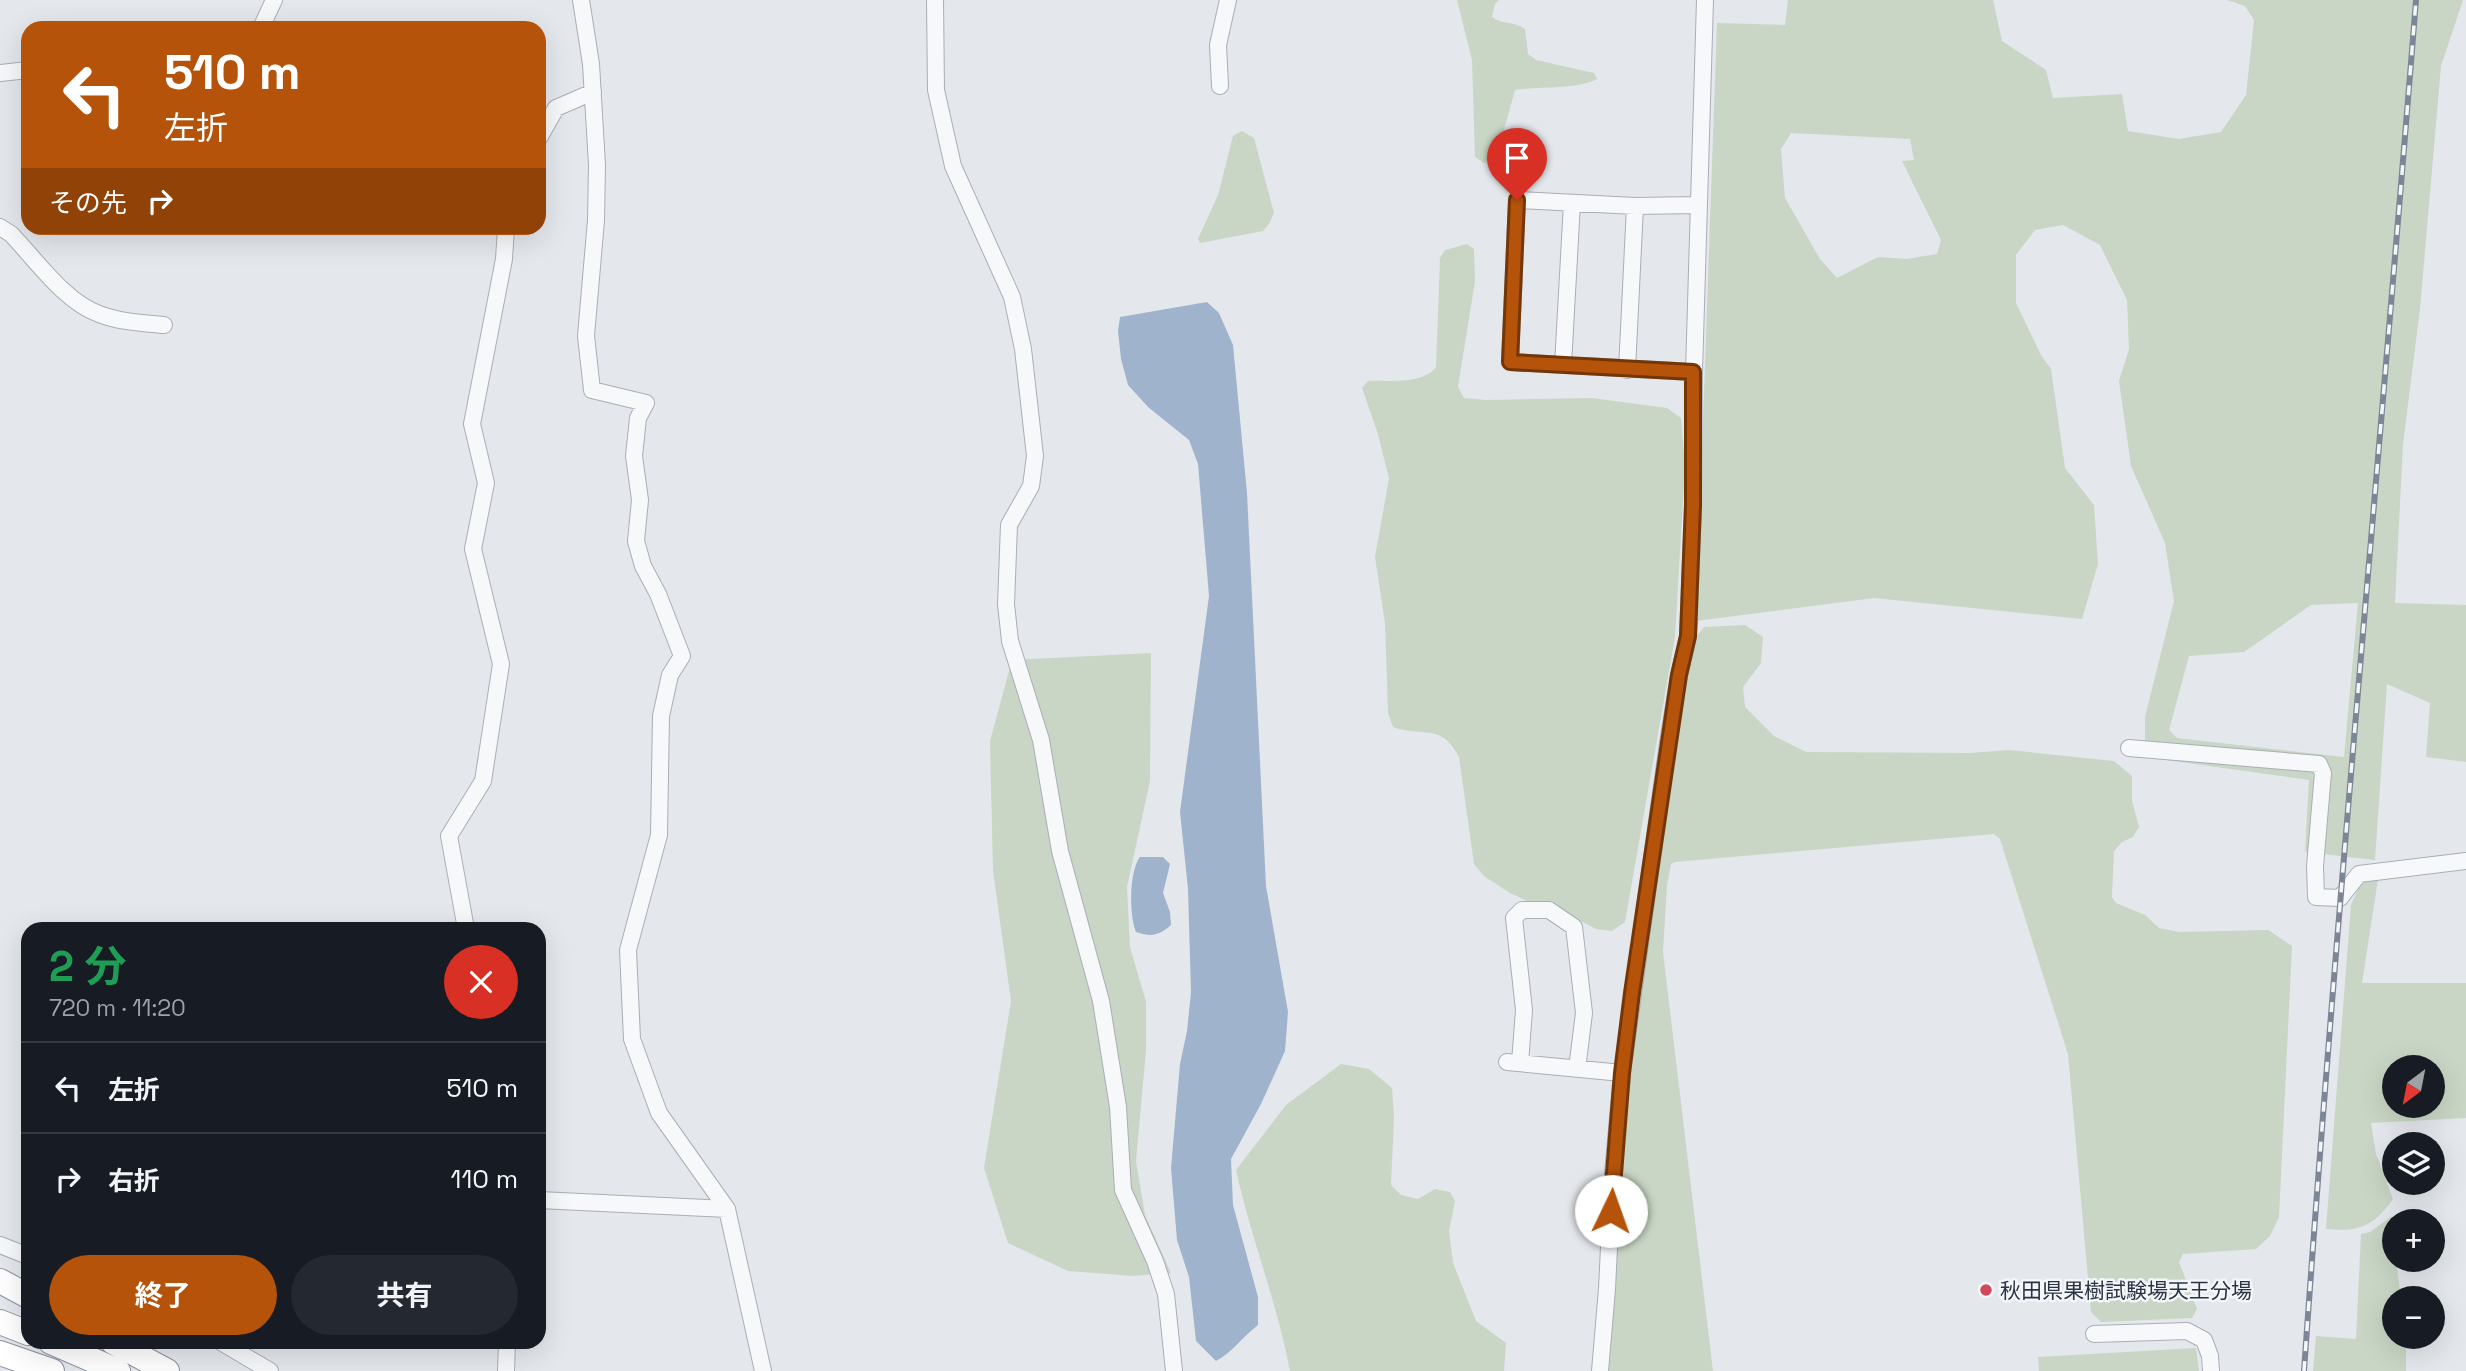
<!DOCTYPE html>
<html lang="ja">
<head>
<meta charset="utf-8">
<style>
  :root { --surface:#171b24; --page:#242831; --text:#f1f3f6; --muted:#9ea1a6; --line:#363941; --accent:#b45309 }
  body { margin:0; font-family:"Space Grotesk","Noto Sans JP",sans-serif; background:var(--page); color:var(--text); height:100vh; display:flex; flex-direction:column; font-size:26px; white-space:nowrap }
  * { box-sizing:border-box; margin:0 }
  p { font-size:23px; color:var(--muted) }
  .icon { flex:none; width:38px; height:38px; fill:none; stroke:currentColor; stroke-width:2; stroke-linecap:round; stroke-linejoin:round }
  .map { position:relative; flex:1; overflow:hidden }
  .details { position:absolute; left:21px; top:922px; width:525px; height:427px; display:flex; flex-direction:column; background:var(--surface); border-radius:21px; box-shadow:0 7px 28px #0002 }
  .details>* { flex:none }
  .guide { position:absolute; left:21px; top:21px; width:525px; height:214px; border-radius:21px; box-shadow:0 7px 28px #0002; background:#b45309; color:#fff; overflow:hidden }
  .needle { width:46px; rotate:212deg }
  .tools { position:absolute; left:2382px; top:1055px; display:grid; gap:14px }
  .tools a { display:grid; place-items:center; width:63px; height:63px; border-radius:50%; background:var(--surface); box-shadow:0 7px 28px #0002; font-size:35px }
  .pin { position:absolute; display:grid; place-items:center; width:60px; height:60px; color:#fff; margin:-72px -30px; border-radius:50% 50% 50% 0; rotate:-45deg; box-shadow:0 0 7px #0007 }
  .pin .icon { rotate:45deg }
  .me { position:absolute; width:77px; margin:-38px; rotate:3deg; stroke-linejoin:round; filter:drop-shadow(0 0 5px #0008) }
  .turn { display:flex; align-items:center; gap:24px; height:147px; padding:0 28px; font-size:32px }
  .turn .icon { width:91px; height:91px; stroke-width:2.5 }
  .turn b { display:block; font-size:49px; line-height:60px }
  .then { display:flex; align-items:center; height:66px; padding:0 28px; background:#0003; gap:14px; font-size:26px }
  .round { display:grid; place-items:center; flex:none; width:74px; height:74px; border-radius:37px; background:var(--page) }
  .summary { display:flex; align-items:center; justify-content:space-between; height:119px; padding:0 28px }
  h1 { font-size:42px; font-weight:700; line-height:52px; color:#1e9e55 }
  .cta { display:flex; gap:14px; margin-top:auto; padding:14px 28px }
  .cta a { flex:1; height:80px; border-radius:42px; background:var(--accent); color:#fff; font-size:28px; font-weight:700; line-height:80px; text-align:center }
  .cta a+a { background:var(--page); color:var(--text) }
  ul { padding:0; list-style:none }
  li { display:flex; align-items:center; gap:21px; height:91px; padding:0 28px; border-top:2px solid var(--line) }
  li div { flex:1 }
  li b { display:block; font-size:26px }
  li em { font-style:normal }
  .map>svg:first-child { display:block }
</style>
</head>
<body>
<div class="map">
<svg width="2466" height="1371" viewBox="0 0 2466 1371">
  <rect width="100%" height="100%" fill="#e4e7ec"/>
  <!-- green -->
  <path fill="#c9d6c5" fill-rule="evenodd" d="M1457 0H1499L1495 4 1492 17C1503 25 1514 21 1525 29L1528 54 1536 60 1594 73 1597 79C1576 90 1540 86 1515 90L1498 151 1491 161 1484 163 1475 157 1472 60Z
    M1788 0H1993L2002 41 2046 70 2053 98 2122 94 2128 131 2179 139 2221 132 2246 95 2254 20 2245 6 2227 0H2463L2441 66 2420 309 2403 444 2395 603 2466 605V762L2426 757 2430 703 2387 684 2375 860 2305 852 2309 780 2145 757V717L2174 601 2165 543 2131 466 2119 381 2129 349 2127 300 2100 245 2063 225 2035 230 2016 255V303L2041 355 2051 369 2065 468 2094 505 2098 564 2082 619 1874 598 1696 621 1717 23 1785 25ZM1791 133 1910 139 1914 160 1902 161 1941 240 1937 254 1907 259 1878 257 1837 278 1820 259 1785 198 1781 149ZM2358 603 2344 757 2177 738 2169 730 2189 656 2244 652 2311 605Z
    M1242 131 1254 138 1274 213 1269 224 1263 231 1200 243 1198 239 1218 195 1233 136Z
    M1467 244 1474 249 1475 281 1458 387 1464 398 1487 400 1592 398 1667 408 1681 418 1685 466 1675 637 1625 922 1612 931 1596 929 1551 905 1529 902 1510 893 1484 876 1474 864 1459 757C1441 722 1423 738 1393 727L1388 713 1385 623 1375 557 1389 478 1377 431 1362 388 1368 381C1388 380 1423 385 1436 367L1440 258 1445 250Z
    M1745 625 1763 637 1761 663 1743 687 1745 707 1774 736 1806 752 1971 753 2009 750 2114 761 2132 776V801L2139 827 2133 837 2122 842 2114 851 2112 897 2116 903 2145 915 2159 928 2179 932 2268 930 2292 946 2279 1217 2270 1236 2256 1249 2183 1254 2179 1262 2197 1309 2192 1318 2101 1322 2091 1312 2068 1054 2000 839 1994 834 1675 862 1671 864 1667 885 1663 952 1713 1371H1608L1627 1080 1683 680 1694 639 1704 627Z
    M1151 653 1150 781 1127 887 1130 947 1146 1002V1050L1136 1161 1145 1215 1171 1273 1133 1276 1068 1271 1008 1243 984 1168 1011 1001 993 871 990 741 1012 660Z
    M2378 880 2362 983H2466V1118L2371 1123 2376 1154 2393 1199C2373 1227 2359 1232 2326 1229L2351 905 2362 881ZM2394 1068H2432V1106H2394Z
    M1341 1064 1369 1069 1392 1088 1394 1118 1391 1185 1401 1195 1418 1199 1435 1189 1450 1192 1455 1201 1449 1231 1453 1263 1476 1321 1506 1343 1504 1371H1290C1277 1302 1251 1238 1236 1170L1286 1105Z
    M2392 1216 2394 1222V1260H2396L2401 1298H2394V1337H2406V1371H2313L2316 1336 2356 1339 2361 1234 2370 1232Z
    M2196 1348 2199 1371H2039L2038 1357Z"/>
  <!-- water -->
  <path fill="#9fb4cc" d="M1207 302 1219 313 1233 345 1247 493 1266 886 1288 1012 1285 1051 1261 1104 1231 1159 1233 1205 1258 1297V1325C1243 1336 1232 1353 1216 1361L1196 1341 1189 1277 1177 1240 1171 1168 1180 1064 1187 1031 1191 992 1188 889 1180 812 1209 596 1198 464 1189 440 1148 407 1128 385 1121 359 1118 331 1120 317Z
    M1140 857H1163L1170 864 1163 893 1170 912 1171 925C1158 936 1152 937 1136 932 1129 915 1129 871 1140 857Z"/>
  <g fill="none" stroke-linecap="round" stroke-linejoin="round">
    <!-- minor casing -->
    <g stroke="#a9aeb7" stroke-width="18">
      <path id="minor" d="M581 0 591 64 597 165 596 220 586 336 592 390 646 403 638 418 634 456 640 500 636 541 643 566 658 594 682 656 670 675 661 716 659 835 628 950 632 1039 659 1113 727 1209 763 1371
        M935 0 936 90 953 166 1012 297 1023 349 1035 456 1031 486 1009 525 1006 604 1010 641 1041 740 1060 851 1101 1001 1118 1107 1123 1190 1155 1261 1166 1294 1174 1371
        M261 28 274 0
        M0 73 28 70
        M1220 86 1218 45 1228 0
        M539 138 556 108 593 92
        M0 227 11 234C36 260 65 302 99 314 120 322 142 323 164 325
        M1563 365 1572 203
        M1627 370 1635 206
        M1694 372 1510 362 1517 200 1635 206 1698 205
        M2129 748 2319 764 2323 773 2315 866 2316 897 2340 898 2359 874 2466 861
        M466 929 449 836 483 781 501 664 473 549 486 483 472 424 504 259 506 228
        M1507 1062 1622 1073
        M1520 1063 1524 1010 1514 918 1522 910H1549L1574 927 1584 1013 1577 1069
        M539 1200 727 1209
        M0 1245 28 1256
        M2094 1334 2187 1331 2204 1340 2210 1356 2211 1371
        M221 1342 270 1371
        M506 1371 507 1342
        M1600 1371 1607 1289 1612 1185 1622 1073 1668 743 1679 675 1688 637 1693 505 1694 372 1705 0"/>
    </g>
    <!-- highway casing -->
    <g stroke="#8b94a3" stroke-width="26">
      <path id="highway" d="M0 1281 28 1296
        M0 1322 28 1333
        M51 1342 118 1371
        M113 1342 167 1371
        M0 1353 52 1371"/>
    </g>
    <!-- minor -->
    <use href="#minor" stroke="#f7f8fa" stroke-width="16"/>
    <!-- highway -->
    <use href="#highway" stroke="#fff" stroke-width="24"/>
    <!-- rail casing -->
    <g stroke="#7d8696" stroke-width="6">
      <path id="rail" d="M2304 1371C2336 914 2380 457 2416 0"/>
    </g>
    <!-- rail -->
    <use href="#rail" stroke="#f4f6f9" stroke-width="3.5" stroke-dasharray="10" stroke-linecap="butt"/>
  </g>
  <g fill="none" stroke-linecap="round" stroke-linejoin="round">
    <!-- route casing -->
    <g stroke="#753606" stroke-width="18">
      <path id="route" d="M1517 200 1510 362 1693 372V505L1688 636 1679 675 1632 993 1622 1073 1611 1211"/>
    </g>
    <!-- route -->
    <use href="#route" stroke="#b45309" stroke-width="12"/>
  </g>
  <!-- markers -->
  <circle fill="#d1495b" stroke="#f4f6f9" stroke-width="2.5" cx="1986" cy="1290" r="7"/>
  <g text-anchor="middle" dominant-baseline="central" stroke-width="5" stroke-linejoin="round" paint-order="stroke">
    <!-- poi labels -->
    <g font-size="21" fill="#2b3445" stroke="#f4f6f9" text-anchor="start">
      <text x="2000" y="1290">秋田県果樹試験場天王分場</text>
    </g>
  </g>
</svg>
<div class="tools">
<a><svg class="needle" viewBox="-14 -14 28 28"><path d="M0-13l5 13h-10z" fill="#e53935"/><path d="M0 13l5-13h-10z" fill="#9ea1a6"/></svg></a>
<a><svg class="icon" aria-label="layers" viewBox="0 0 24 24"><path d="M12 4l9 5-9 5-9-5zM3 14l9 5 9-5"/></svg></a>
<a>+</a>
<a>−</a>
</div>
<div class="pin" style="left:1517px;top:200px;background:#d93025"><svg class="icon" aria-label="arrive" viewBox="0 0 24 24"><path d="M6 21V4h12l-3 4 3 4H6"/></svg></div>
<svg class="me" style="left:1611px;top:1211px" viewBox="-20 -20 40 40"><circle r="19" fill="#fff"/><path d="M0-13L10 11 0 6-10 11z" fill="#b45309"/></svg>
<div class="guide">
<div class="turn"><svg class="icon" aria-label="left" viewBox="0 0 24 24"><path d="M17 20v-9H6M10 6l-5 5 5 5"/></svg><div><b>510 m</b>左折</div></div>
<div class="then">その先<svg class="icon" aria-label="right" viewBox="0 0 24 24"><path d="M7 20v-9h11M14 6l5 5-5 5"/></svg></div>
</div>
<section class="details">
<div class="summary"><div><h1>2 分</h1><p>720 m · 11:20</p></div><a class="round" style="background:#d93025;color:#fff"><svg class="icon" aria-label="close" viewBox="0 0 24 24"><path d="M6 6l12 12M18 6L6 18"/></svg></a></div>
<ul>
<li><svg class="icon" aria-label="left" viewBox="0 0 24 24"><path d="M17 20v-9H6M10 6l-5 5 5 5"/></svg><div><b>左折</b></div><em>510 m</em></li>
<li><svg class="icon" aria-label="right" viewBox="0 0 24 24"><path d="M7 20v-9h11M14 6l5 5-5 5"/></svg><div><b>右折</b></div><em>110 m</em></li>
</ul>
<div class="cta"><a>終了</a><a>共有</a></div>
</section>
</div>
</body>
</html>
